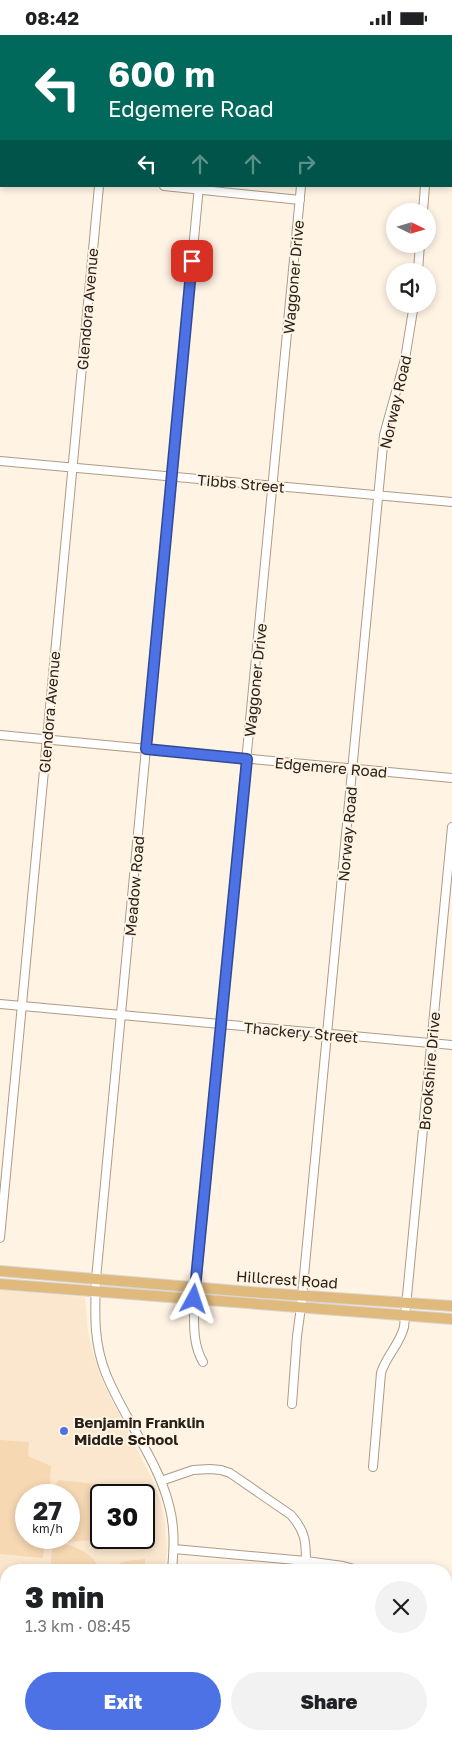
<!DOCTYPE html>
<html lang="en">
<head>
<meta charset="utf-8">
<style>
  :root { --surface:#fff; --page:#f2f2f2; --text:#202124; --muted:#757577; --accent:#4c72e5 }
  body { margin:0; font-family:"Golos Text",sans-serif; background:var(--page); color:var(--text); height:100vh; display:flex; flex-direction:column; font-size:19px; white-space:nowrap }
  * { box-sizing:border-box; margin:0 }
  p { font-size:16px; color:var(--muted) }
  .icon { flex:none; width:28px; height:28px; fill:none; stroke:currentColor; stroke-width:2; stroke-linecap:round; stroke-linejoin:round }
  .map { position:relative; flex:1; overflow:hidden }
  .details { position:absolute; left:0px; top:1529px; width:452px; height:176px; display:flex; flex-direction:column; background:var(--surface); border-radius:20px 20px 0 0; box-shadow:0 2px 8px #0003 }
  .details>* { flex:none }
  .guide { position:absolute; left:0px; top:0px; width:452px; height:152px; box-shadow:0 2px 8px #0003; background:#00695c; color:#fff; overflow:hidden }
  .needle { width:32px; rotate:95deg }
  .tools { position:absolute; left:386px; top:168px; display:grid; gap:10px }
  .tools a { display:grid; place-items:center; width:50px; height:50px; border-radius:50%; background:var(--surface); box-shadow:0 2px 8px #0003; font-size:25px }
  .speed { position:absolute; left:15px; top:1449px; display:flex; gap:10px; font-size:25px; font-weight:700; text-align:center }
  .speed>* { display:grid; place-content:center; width:65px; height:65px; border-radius:50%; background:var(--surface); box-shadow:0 2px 8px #0003; line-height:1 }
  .speed small { font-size:12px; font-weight:400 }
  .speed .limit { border:2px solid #111; border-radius:8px; background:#fff; color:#111 }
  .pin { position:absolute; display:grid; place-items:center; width:42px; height:42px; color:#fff; margin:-21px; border-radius:10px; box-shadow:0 2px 8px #0006 }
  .me { position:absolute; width:55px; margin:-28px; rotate:5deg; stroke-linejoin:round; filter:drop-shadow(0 0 4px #0008) }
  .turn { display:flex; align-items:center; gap:18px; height:105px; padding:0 25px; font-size:22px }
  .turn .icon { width:65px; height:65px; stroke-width:2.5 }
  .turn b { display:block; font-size:35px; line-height:42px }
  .lanes { display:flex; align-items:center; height:48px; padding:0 25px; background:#0003; justify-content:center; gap:25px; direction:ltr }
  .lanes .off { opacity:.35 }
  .round { display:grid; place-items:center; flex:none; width:52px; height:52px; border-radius:26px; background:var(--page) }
  .summary { display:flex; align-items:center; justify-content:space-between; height:85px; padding:0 25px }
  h1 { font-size:30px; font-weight:800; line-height:38px }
  .action { display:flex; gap:10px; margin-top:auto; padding:10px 25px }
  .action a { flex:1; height:58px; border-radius:30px; background:var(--accent); color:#fff; font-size:20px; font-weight:800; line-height:58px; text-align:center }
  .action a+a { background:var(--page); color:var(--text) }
  .status { display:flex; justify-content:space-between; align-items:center; height:35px; padding:0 25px; background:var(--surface); direction:ltr }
  .status svg { height:14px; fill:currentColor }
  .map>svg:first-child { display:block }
</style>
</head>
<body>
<div class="status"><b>08:42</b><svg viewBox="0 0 49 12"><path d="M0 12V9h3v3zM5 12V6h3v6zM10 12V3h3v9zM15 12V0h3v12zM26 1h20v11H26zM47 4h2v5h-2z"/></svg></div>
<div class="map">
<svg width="452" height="1704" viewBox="0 0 452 1704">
  <rect width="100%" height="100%" fill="#fff3e4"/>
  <!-- built -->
  <path fill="#fbe7ce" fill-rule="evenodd" d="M0 1255 85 1262 88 1296 93 1318 103 1348 152 1444 161 1467 165 1489 167 1515 164 1535H6V1576L0 1575ZM26 1460H69V1502H26ZM101 1460H144V1502H101Z"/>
  <!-- green -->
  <path fill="#f6d8b3" d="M0 1405 29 1407 28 1421 51 1431 49 1460H26V1502L45 1503 43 1523 0 1519Z
    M59 1445 103 1450 112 1455 113 1460H101V1498L91 1505 69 1507 54 1503 69 1502V1460H54V1451Z
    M53 1506C74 1511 90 1515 101 1535H50Z
    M145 1524V1535H113V1531L126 1526Z"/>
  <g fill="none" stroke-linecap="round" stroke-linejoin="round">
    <!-- minor casing -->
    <g stroke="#ad9b84" stroke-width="10">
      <path id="minor" d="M12 1V0
        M113 1V0
        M213 1V0
        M315 1V0
        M439 1V0
        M0 131 1 117
        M0 137H1
        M164 151 300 165
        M423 176 425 151
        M418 236 420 209
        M0 426 452 467
        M0 700 452 743
        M0 969 452 1010
        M0 1203 99 151
        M203 1327C193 1310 194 1291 194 1272L301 151
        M292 1369 297 1301 301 1272 384 400 405 324 414 269
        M373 1432 381 1338C386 1321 400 1309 404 1292L452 792
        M161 1446 193 1435 210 1434 221 1435 230 1438 291 1480C305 1496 306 1506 306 1526
        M174 1514 306 1526 343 1531 358 1535
        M172 1535C174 1513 175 1492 169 1470 157 1423 124 1384 106 1339 93 1306 95 1278 96 1244L199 151
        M0 1583H6
        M446 1594 452 1599
        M62 1704V1699
        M157 1704 158 1699
        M245 1704 246 1699"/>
    </g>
    <!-- major casing -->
    <g stroke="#d8d7d5" stroke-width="12">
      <path id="major" d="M0 1236 251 1257 452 1271
        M0 1249 452 1284"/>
    </g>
    <!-- minor -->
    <use href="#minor" stroke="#fff" stroke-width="8"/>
    <!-- major -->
    <use href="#major" stroke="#e0b97c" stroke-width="10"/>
  </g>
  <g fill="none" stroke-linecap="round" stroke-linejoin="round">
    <!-- route casing -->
    <g stroke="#314a95" stroke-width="12">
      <path id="route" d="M192 226 146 714 247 724 194 1264"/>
    </g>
    <!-- route -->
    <use href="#route" stroke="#4c72e5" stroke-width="9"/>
  </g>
  <!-- markers -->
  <circle fill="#4c72e5" stroke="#fff3e4" stroke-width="2" cx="64" cy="1396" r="5"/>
  <g text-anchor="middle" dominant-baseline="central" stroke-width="4" stroke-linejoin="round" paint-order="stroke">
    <!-- street labels -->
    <g font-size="15" fill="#292118" stroke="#fff3e4">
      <text transform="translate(293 242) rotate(-85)">Waggoner Drive</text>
      <text transform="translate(87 274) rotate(-85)">Glendora Avenue</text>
      <text transform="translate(395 367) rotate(-77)">Norway Road</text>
      <text transform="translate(241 448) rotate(5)">Tibbs Street</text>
      <text transform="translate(255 645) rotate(-84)">Waggoner Drive</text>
      <text transform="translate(49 677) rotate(-85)">Glendora Avenue</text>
      <text transform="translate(331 732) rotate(5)">Edgemere Road</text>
      <text transform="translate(347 799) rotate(-85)">Norway Road</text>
      <text transform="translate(134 851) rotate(-85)">Meadow Road</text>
      <text transform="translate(301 997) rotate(5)">Thackery Street</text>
      <text transform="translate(429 1036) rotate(-85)">Brookshire Drive</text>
      <text transform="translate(287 1244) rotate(4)">Hillcrest Road</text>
    </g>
    <!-- poi labels -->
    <g font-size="15" font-weight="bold" fill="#292118" stroke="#fff3e4" text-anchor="start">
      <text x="74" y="1387">Benjamin Franklin<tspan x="74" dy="17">Middle School</tspan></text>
    </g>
  </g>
</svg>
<div class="tools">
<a><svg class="needle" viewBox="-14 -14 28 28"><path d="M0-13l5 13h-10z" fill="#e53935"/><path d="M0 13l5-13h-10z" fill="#757577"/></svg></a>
<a><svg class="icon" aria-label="sound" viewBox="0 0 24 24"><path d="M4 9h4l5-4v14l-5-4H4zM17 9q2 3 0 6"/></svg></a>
</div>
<div class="speed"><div>27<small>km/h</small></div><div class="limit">30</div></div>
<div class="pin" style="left:192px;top:226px;background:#d93025"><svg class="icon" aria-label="arrive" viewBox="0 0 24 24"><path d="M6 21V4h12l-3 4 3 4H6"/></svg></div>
<svg class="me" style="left:194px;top:1264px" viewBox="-20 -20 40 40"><path d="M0-17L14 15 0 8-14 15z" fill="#4c72e5" stroke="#fff" stroke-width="4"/></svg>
<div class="guide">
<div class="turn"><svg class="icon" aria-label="left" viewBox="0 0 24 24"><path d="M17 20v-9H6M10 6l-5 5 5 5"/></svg><div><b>600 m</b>Edgemere Road</div></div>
<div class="lanes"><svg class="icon" aria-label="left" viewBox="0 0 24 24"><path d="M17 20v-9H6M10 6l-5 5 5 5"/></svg><svg class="icon off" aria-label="ahead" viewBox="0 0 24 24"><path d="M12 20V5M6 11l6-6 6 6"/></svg><svg class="icon off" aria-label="ahead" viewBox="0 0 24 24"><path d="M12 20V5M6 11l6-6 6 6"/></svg><svg class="icon off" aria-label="right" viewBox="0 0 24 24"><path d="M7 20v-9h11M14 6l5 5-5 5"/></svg></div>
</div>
<section class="details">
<div class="summary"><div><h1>3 min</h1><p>1.3 km · 08:45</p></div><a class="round"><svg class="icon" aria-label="close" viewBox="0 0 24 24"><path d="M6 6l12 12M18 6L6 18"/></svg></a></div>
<div class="action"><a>Exit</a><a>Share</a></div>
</section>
</div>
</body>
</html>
